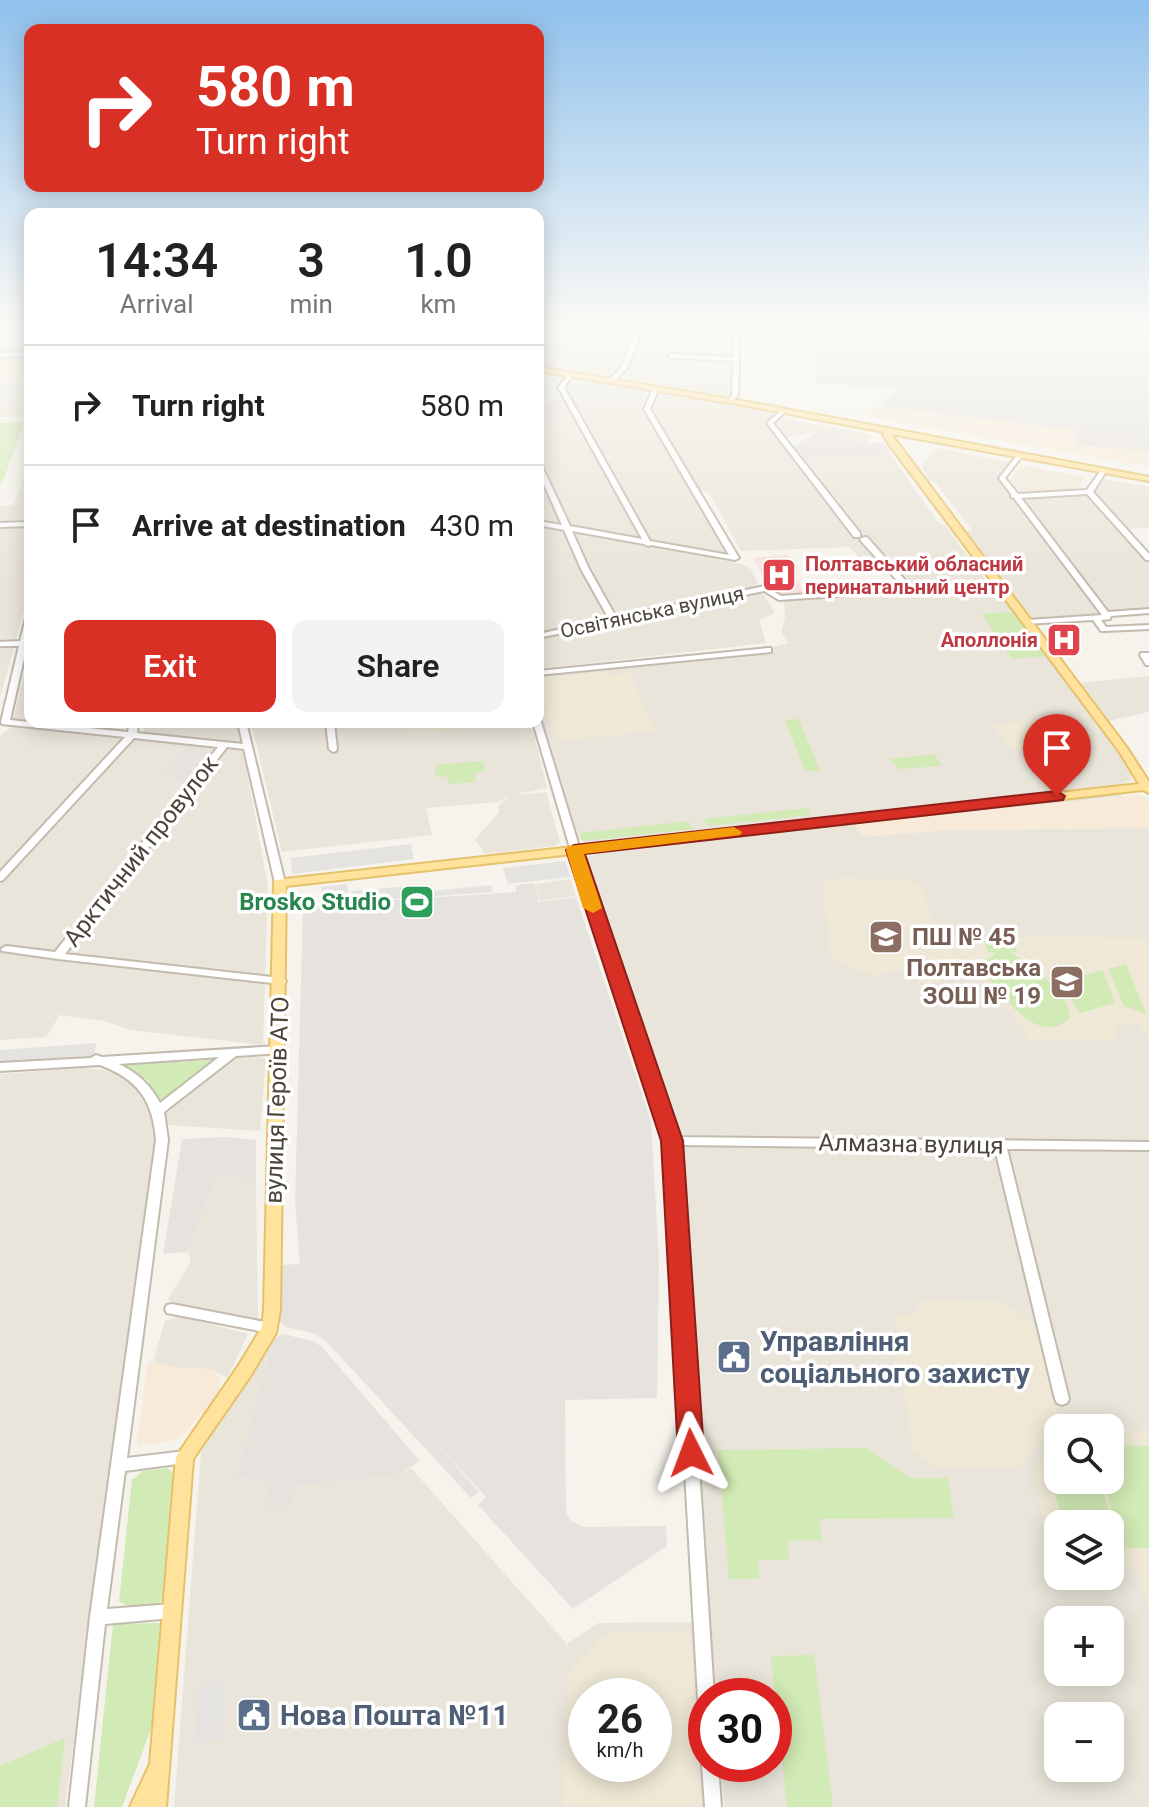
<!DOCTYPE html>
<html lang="en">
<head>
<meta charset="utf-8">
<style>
  :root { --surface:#fff; --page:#f2f2f2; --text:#222; --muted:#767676; --line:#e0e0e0; --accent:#d93025 }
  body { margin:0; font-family:Roboto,sans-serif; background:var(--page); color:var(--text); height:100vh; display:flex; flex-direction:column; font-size:30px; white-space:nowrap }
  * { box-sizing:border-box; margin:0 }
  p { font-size:26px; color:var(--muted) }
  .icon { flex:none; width:44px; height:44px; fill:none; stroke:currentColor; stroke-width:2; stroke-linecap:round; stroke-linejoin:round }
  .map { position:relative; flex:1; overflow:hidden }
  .panel { position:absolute; left:24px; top:208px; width:520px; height:520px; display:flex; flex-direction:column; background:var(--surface); border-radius:16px; box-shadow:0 4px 20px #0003 }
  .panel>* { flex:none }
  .guide { position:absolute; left:24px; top:24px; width:520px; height:168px; border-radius:16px; box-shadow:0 4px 20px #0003; background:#d93025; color:#fff; overflow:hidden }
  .fabs { position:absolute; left:1044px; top:1414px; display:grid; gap:16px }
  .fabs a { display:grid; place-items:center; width:80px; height:80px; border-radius:16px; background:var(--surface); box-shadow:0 4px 20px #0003; font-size:40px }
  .speed { position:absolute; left:568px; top:1678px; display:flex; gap:16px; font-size:40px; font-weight:700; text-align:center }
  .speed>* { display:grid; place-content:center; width:104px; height:104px; border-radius:50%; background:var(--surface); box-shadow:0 4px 20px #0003; line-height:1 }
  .speed small { font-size:20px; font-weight:400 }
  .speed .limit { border:12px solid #d22; background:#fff; color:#111 }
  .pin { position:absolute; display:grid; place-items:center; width:68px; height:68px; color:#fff; margin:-82px -34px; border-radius:50% 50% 50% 0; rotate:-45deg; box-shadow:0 0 8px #0007 }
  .pin .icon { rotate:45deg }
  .me { position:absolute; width:88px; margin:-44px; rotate:357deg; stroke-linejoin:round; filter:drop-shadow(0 0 6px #0008) }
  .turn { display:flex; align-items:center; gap:28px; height:168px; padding:0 40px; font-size:36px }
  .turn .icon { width:104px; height:104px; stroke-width:2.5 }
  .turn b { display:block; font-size:56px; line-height:68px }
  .eta { display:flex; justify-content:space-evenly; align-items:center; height:136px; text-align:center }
  .eta b { font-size:48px; font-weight:600; line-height:56px }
  .cta { display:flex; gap:16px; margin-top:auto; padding:16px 40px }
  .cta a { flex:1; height:92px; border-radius:16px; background:var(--accent); color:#fff; font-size:32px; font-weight:600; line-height:92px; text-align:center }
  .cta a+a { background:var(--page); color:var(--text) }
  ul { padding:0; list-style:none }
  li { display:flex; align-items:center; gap:24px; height:120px; padding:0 40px; border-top:2px solid var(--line) }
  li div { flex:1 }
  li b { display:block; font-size:30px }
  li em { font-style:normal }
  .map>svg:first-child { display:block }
</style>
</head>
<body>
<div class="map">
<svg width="1149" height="1807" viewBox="0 0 1149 1807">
  <rect width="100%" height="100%" fill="#f6f3ec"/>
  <!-- residential -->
  <path fill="#eae5da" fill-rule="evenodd" d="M0 327H30V353L0 354Z
    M538 327H638L622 368 611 377 538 367Z
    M642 327H733L730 392 719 396 622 378Z
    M30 355V416L0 417V356Z
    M571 377 647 390 642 408 729 556 650 542 564 386Z
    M659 390 773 412 775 417 873 435 865 443 815 433 782 438 884 566 865 565 850 547 741 551 710 494 699 489 650 409 655 392Z
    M564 399 614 490 643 540 567 528 538 457V409L552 401Z
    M936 448 1013 463 1001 480 1033 524 1024 525H1033L1103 614 1031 618 966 532 972 530 934 481H929L925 475 922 466Z
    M891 455 938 522 945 525 986 581 909 586 871 542 861 535 805 460Z
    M30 458V523L0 525V506L14 505Z
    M538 471 561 519 563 526 538 522Z
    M1102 479 1149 487V528L1125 529 1092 492Z
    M1087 491 1149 562V608L1109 611 1020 495Z
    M538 525 563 530 610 619 538 634Z
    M30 527V589L0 697V529Z
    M572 530 741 564 751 569 760 588 615 618 569 533Z
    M994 584 1132 772 1131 781 1117 785 595 842H585L574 836 538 706V676L738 657 788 643 781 632 785 618 784 601Z
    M761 591 775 613 759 620 766 643 538 669V638Z
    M30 651V722L13 720Z
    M1149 676V712L1109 721 1081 683Z
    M143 722H237L241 742 231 745 144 736Z
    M251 722H531L547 788 513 795 546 792 560 842 554 846 485 854 475 840 499 812 498 806 510 795 499 802 426 808 432 835 282 852Z
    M14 725 187 745 163 776 193 781 219 749 243 751 268 886 263 1045 131 1030 104 1021 60 1015 46 1037 0 1040V736Z
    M855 824 862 837 945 830 1149 828V1140L677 1136 595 897 585 858 597 854Z
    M570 879 576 896 540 901 536 884Z
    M261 1057 266 1059 260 1131 168 1125 165 1109 233 1058Z
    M83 1068 110 1071 126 1077 145 1094 158 1129 65 1807H0V1074Z
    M679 1146 1149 1149V1807H724L721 1764H774V1696H716L676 1154ZM1058 1428H1110V1480H1058ZM1058 1524H1110V1576H1058ZM1058 1620H1110V1672H1058ZM1058 1716H1110V1768H1058Z
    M241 1177V1182H256L258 1322 174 1305 168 1299 191 1261 188 1252 216 1178Z
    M179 1316 248 1334 227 1378 209 1369 181 1368 153 1362 165 1321Z
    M273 1340 238 1477 271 1480 295 1486 395 1476 411 1468 567 1644 598 1623 694 1622 707 1807H174L201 1453 264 1347ZM586 1696H654V1764H586Z"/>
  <!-- commercial -->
  <path fill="#f7ead8" d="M30 355V383L0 380V356Z
    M878 406 1077 430V445L1149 451V467L865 416Z
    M1137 795 1144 796 1149 803V828L945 830 862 837 855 824Z
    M148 1361 181 1368 209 1369 221 1377 218 1396 181 1437 168 1442 137 1445Z"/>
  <!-- industrial -->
  <path fill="#e6e2dd" d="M804 327H1149V451L1076 445V430L878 406 897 389 815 383 814 343Z
    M815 433 864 443H884L891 455 805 460 794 446Z
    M187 745 219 749 193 781 162 776Z
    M535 883 539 902 576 897 651 1121 659 1262 657 1398 565 1400 566 1512 570 1520 583 1527 666 1526 667 1546 573 1609 478 1505 486 1497 432 1439 479 1492 471 1498 325 1340 313 1333 285 1327 279 1321 280 1265 300 1264 295 1203 303 906 516 892V885Z
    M226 1137 256 1140V1182H240V1177L216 1178 188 1252 163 1254 182 1139Z
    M282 1334 313 1341 322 1347 420 1461 395 1476 295 1486 289 1507 265 1506 271 1480 237 1477 273 1340Z"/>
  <!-- education -->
  <path fill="#efe8d6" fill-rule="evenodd" d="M1022 465 1047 470 1085 477 1078 490 1026 493 1019 491 1010 480Z
    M606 672 607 675 630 673 655 731 555 741 538 690V678Z
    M1052 719 1056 725 1081 723 1089 735 1047 743 1043 739 1030 740 1034 746 1010 749 991 724Z
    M406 722H470L472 729 408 735Z
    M838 878 911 879 923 887 931 922 971 971 924 985 909 968 875 976 839 964 831 953 822 882Z
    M956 937 1149 938V1037L1137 1024 1117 1025 1115 1040H1028L1021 1025 948 940Z
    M917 1300 1004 1302 1034 1325 1060 1425 1018 1468 936 1469 912 1449 895 1315 918 1314Z
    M1110 1429 1149 1430V1611L1137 1571 1110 1570V1524H1058V1570H1055L1032 1468 1058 1441V1480H1110Z
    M690 1631 701 1807H563L568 1672 606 1633ZM586 1696H654V1764H586Z"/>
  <!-- medical -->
  <path fill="#f6e3e0" d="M787 554 798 574 795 576 806 596 782 597 769 588 753 558Z"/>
  <!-- green -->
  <path fill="#d2eab5" d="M24 422 3 481 0 484V423Z
    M1012 612 1045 656 1012 659 982 614Z
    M799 719 820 771H805L785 720Z
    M934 754 942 766 898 769 889 759Z
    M479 761 483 762 485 771 474 774 476 782 449 784 447 777 435 776 436 765Z
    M807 808 811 815 707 826 704 819Z
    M688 821 692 829 582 841 580 833Z
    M1013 940 1017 952 1008 953C1027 957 1073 998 1070 1018 1038 1049 1002 994 985 973V960L997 953 988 952 984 941Z
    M1126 964 1146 1014 1124 1006 1108 969Z
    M1103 970 1115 1003 1080 1013 1059 982Z
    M225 1059 164 1105 147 1080 123 1065Z
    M1110 1445 1149 1446V1548H1122L1103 1480H1110Z
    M867 1448 910 1478H948L954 1518 819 1519 822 1540 787 1541 789 1560H758L759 1579H729L718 1450Z
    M1049 1465H1058V1480H1101L1119 1553H1110V1524H1062Z
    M168 1468 176 1476 165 1599C150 1609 133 1611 119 1601L132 1480 143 1471Z
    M162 1623 158 1710 122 1807H94L113 1624Z
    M814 1655 833 1807H787L771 1656Z
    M65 1738 57 1807H0V1766Z"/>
  <!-- parking -->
  <path fill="#e5e3e0" d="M1120 793 1123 796 855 824 853 821Z
    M411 844 414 859 292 874 291 858Z
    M565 861 570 877 508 884 503 868Z
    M347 884 348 898H352V891L421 885 423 892 491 885 492 892 321 904 322 887Z
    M96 1043 94 1057 0 1065V1050Z
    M225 1681 221 1740 195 1743 199 1684Z"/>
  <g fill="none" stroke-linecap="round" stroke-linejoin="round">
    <!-- minor casing -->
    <g stroke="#c2bbae" stroke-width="4">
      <path id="minor" d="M637 327H643L628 367 614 381H610V379L622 366Z
        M734 327H740L738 395 731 403 728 401 732 395 733 361 671 358 668 356 671 354 733 357Z
        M30 352V356L0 357V353Z
        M571 372 574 374 564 387 650 541 729 555 644 409 653 388 658 387 659 388 650 409 739 558 735 560 651 545 648 546 644 544 572 531 589 569 616 617 765 586 781 596 903 587 861 541 860 539 864 537H867L911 587 999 581 1003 583 999 585 779 600 764 591 538 638V634L609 619 581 569 564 530 538 525V521L562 525 538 471V462L541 464 570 526 642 539 558 387Z
        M783 409 786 411 773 423 860 533V537H854L767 423Z
        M1018 454 1023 455 1005 478 1018 494 1087 490 1102 469H1106L1107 470 1093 492 1149 554V560H1146L1087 494 1021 498 1108 612 1149 609V613L1111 616 1110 619 1101 620 1106 627 1149 625V629L1104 631H1101L1093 620 1025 624 1024 622 1028 620 1102 615 1014 498 1011 497V494L999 478Z
        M30 522V526L0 527V523Z
        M27 614H30V633L28 641H30V645H27L10 720 128 732 130 722H138L137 733 243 744 238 722H246L285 883 280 886 275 883 244 749 227 747 65 954 281 978 286 981 285 983 281 984 58 959 2 951 1 949 6 946 55 952 218 747 134 738 3 880 0 881V872L125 737 2 724 1 722 19 646H0V642L20 641Z
        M768 648H771V652L538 675V671Z
        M1141 653H1149V665H1146L1140 655Z
        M538 720 541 722 595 899 676 1137 1149 1142V1150L1007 1149 1069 1399 1067 1403 1062 1405 1057 1403 1055 1399 995 1149 678 1145 714 1696H706V1706L700 1704 698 1698 666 1141 585 899 533 722H538Z
        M326 722H334L337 749 336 751 333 752 329 749Z
        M278 1046 282 1047 284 1050 282 1053 236 1056 164 1112 168 1140 127 1458 185 1451 190 1453 192 1457 190 1461 185 1463 125 1471 107 1609 172 1604 177 1606 180 1611 177 1616 172 1618 105 1624 85 1807H69L90 1617 156 1140C153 1101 138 1079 100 1065L0 1071V1063L91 1058 96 1055 102 1057ZM219 1057 160 1103C150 1084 137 1073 119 1064Z
        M172 1304 270 1323 275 1324 277 1328 275 1332 270 1333 172 1314 167 1313 165 1309 167 1305Z
        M706 1757V1764H718L721 1807H705L702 1764Z"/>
    </g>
    <!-- major casing -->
    <g stroke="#e6c16a" stroke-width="4">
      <path id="major" d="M538 367 748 402 1149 477V481L891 434 1127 748 1149 782V793L1143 790 286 886 280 1310 276 1333 251 1375 193 1459 166 1807H130L150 1764 176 1457 239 1365 262 1327 264 1310 274 883 276 880 1139 784 1119 751 888 443 883 434 884 432 748 406 538 371Z"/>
    </g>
    <!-- minor -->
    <use href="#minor" fill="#fff" fill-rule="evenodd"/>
    <!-- major -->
    <use href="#major" fill="#ffe39c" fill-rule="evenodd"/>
  </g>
  <!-- sky -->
  <linearGradient id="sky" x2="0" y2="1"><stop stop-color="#8fc1ec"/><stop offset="0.56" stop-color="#fbfaf6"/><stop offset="1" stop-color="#fbfaf6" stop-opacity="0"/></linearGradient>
  <rect width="1149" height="580" fill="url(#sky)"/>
  <!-- route -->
  <path fill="#d93025" stroke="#8d1f18" stroke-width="2" d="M1057 791 1065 796 1063 800 585 854 683 1141 704 1453 700 1461 691 1464 682 1461 678 1453 661 1141 566 850 574 845Z"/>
  <!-- slow -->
  <path fill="#f59e0b" d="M734 827 742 832 740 835 584 854 602 908 593 913 583 908 566 850 568 846Z"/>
  <!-- icons -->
  <defs>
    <g id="hospital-square" transform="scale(1.8)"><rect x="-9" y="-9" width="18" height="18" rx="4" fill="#e0444e" stroke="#fff"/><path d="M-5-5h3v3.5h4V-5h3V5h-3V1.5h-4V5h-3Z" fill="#fff"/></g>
    <g id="stadium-square" transform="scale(1.8)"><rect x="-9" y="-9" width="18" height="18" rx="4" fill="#2e9e5b" stroke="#fff"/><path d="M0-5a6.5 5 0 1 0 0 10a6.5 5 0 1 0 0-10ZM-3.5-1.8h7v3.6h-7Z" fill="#fff"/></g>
    <g id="school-square" transform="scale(1.8)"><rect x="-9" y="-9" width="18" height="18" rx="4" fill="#8d6e63" stroke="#fff"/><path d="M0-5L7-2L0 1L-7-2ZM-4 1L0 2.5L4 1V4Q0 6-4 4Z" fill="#fff"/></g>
    <g id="civic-square" transform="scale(1.8)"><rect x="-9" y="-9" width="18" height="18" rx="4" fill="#5c6f8a" stroke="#fff"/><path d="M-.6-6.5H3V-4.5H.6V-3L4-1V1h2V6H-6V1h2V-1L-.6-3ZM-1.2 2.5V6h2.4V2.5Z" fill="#fff"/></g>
  </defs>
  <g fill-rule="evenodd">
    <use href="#hospital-square" x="779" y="575"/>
    <use href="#hospital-square" x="1064" y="640"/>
    <use href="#stadium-square" x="417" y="902"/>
    <use href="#school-square" x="886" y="937"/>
    <use href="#school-square" x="1067" y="982"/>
    <use href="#civic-square" x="734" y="1357"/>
    <use href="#civic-square" x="254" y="1715"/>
  </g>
  <g text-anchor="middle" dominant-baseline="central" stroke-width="7" stroke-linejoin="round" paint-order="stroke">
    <!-- far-health labels -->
    <g font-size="20" font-weight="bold" fill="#be3a42" stroke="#fff" text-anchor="start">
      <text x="805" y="564">Полтавський обласний<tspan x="805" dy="23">перинатальний центр</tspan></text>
      <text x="1038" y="640" text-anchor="end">Аполлонія</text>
    </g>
    <!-- far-street labels -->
    <g font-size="20" fill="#4b4439" stroke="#fff">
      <text transform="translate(652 612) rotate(-12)">Освітянська вулиця</text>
    </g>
    <!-- street labels -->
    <g font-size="24" fill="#4b4439" stroke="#fff">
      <text transform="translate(141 851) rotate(-52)">Арктичний провулок</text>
      <text transform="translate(277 1100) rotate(-88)">вулиця Героїв АТО</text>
      <text transform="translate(911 1144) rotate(1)">Алмазна вулиця</text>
    </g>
    <!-- leisure labels -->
    <g font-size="24" font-weight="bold" fill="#27864d" stroke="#fff" text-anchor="end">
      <text x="391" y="902">Brosko Studio</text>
    </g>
    <!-- education labels -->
    <g font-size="24" font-weight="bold" fill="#785e54" stroke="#fff" text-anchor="start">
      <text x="912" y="937">ПШ № 45</text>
      <text x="1041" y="968" text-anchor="end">Полтавська<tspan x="1041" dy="28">ЗОШ № 19</tspan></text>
    </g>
    <!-- near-service labels -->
    <g font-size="28" font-weight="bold" fill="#4e5e75" stroke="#fff" text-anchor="start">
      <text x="760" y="1341">Управління<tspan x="760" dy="32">соціального захисту</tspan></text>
      <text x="280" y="1715">Нова Пошта №11</text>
    </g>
  </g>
</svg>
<div class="fabs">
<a><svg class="icon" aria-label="search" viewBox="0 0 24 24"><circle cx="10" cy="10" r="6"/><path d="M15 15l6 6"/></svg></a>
<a><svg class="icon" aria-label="layers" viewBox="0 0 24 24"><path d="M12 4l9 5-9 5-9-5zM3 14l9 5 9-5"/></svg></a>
<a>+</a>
<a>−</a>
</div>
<div class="speed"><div>26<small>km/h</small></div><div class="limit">30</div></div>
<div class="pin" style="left:1057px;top:796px;background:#d93025"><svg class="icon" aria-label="arrive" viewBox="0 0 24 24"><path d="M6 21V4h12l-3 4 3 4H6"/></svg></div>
<svg class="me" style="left:691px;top:1453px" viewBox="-20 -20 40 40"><path d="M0-17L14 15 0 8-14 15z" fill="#d93025" stroke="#fff" stroke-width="4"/></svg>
<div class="guide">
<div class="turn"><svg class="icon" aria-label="right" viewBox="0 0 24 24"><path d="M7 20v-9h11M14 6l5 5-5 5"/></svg><div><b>580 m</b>Turn right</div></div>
</div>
<section class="panel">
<div class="eta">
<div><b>14:34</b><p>Arrival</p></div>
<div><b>3</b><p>min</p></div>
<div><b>1.0</b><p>km</p></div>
</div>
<ul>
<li><svg class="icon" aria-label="right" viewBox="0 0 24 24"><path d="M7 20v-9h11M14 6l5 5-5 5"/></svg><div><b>Turn right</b></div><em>580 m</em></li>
<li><svg class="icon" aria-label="arrive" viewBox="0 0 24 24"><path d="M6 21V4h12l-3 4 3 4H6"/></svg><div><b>Arrive at destination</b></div><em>430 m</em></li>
</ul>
<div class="cta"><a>Exit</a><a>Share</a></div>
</section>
</div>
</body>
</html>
